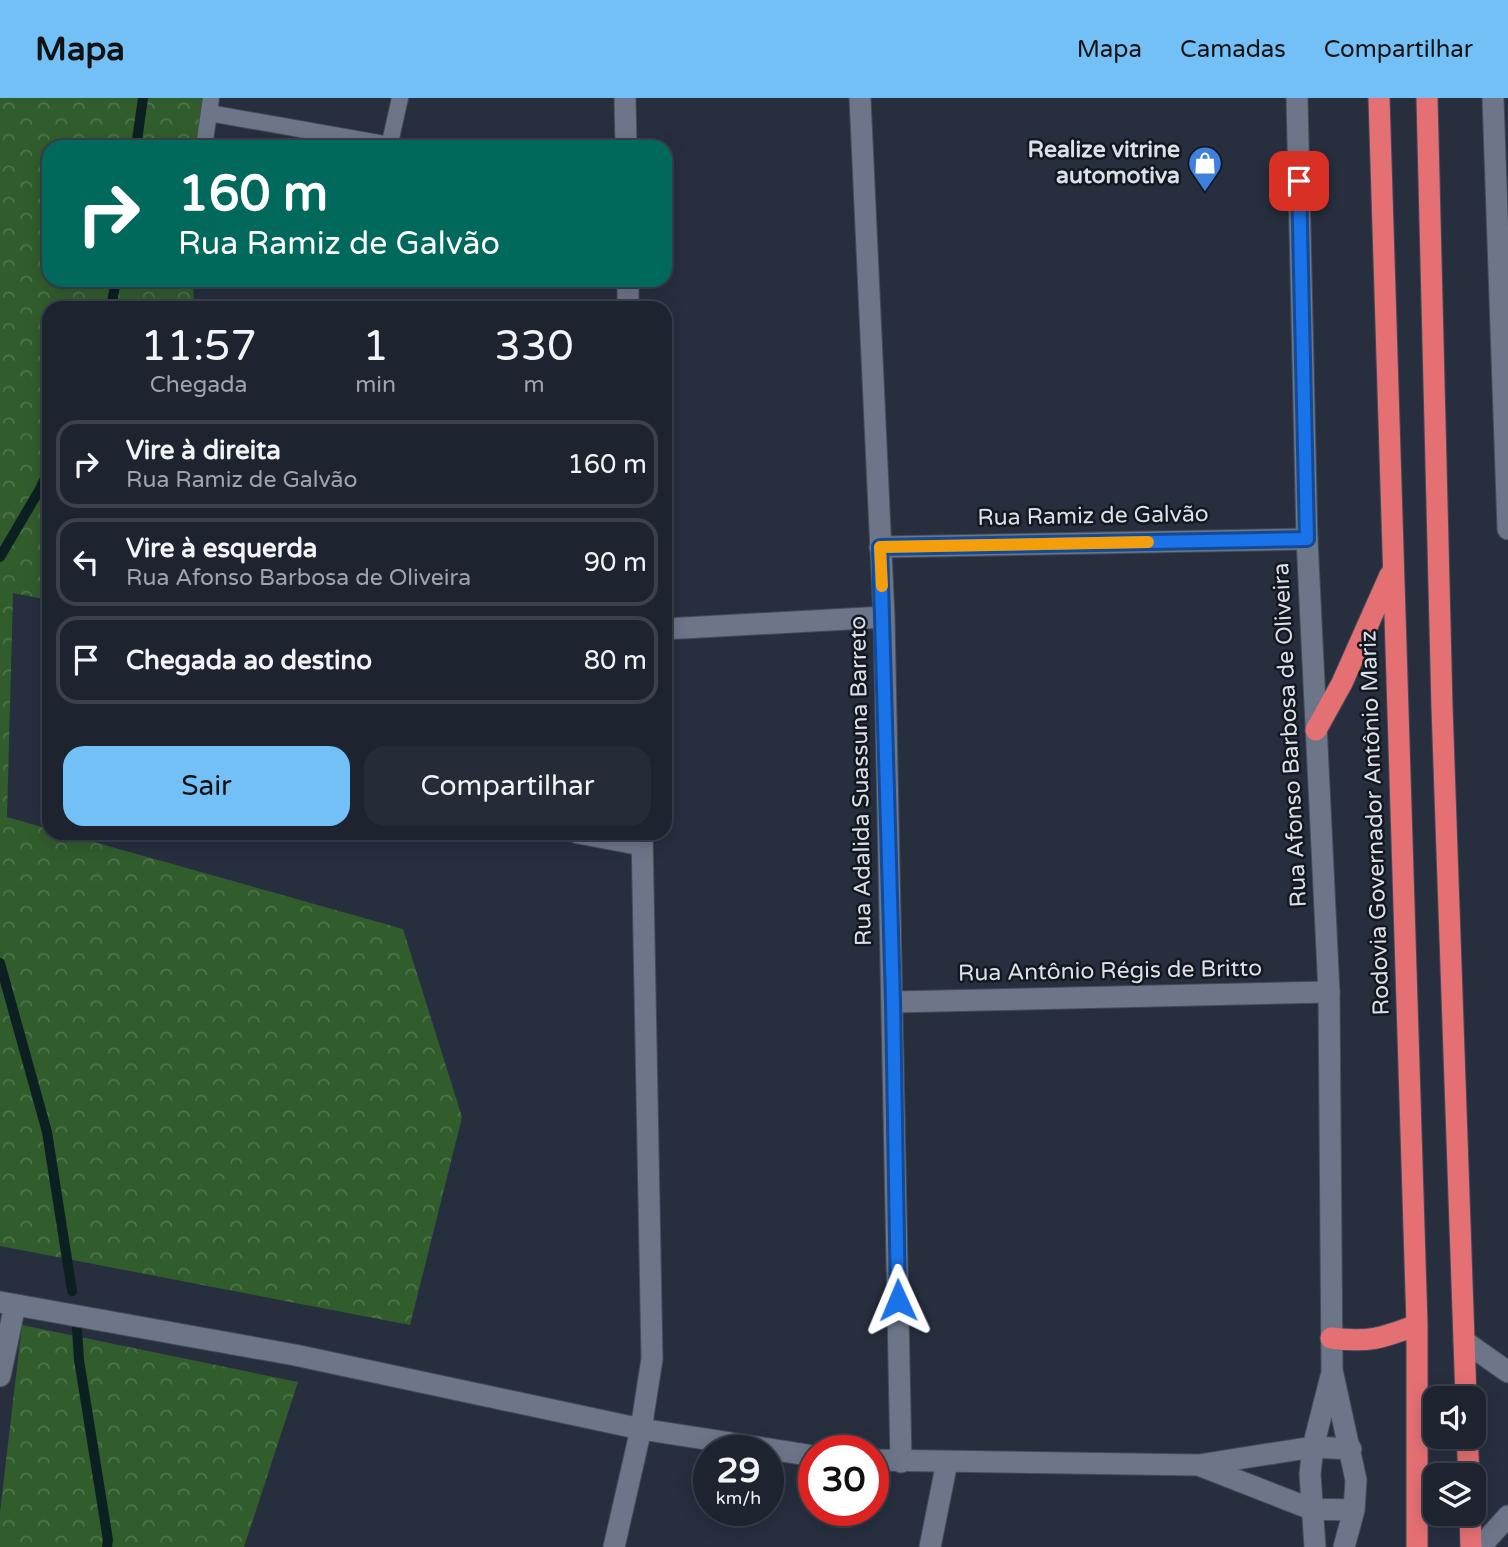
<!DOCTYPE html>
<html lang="pt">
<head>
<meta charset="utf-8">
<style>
  :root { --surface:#1d232f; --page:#252b37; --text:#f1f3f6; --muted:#a0a4aa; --line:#3b404b; --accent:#73c0f6 }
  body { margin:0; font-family:"Varela Round",sans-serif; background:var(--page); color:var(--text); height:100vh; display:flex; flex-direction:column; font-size:26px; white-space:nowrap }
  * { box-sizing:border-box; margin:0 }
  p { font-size:23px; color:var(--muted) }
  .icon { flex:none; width:38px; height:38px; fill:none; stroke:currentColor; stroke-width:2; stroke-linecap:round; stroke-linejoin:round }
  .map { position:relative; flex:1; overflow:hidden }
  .panel { position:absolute; left:42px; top:203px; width:630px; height:539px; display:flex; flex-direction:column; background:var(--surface); border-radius:21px; box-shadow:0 4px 18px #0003,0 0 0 2px var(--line) }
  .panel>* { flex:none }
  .hud { position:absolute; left:42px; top:42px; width:630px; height:147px; border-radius:21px; box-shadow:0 4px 18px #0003,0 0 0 2px var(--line); background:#00695c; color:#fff; overflow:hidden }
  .controls { position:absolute; left:1423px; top:1288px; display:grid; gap:14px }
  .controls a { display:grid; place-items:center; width:63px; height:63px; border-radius:14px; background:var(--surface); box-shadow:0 4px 18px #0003,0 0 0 2px var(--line); font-size:35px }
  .speed { position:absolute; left:693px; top:1337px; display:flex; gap:14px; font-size:35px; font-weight:700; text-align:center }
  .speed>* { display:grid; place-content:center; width:91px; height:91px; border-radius:50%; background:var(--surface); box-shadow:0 4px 18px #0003,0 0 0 2px var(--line); line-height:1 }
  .speed small { font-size:18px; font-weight:400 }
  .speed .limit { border:10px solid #d22; background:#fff; color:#111 }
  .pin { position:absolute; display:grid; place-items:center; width:60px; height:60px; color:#fff; margin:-30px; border-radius:14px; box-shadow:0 4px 10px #0006 }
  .me { position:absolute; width:77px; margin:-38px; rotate:359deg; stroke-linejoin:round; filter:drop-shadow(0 0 5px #0008) }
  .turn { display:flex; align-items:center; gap:24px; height:147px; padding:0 21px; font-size:32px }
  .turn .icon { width:91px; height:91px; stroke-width:2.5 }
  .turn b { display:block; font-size:49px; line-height:60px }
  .eta { display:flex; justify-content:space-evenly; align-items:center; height:119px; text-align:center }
  .eta b { font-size:42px; font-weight:600; line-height:49px }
  .button { display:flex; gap:14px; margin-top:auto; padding:14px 21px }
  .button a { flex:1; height:80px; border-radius:21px; background:var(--accent); color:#111; font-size:28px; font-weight:600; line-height:80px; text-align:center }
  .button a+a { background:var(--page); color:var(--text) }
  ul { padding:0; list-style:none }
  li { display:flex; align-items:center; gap:21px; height:88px; margin:0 14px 10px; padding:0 7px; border:4px solid var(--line); border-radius:21px }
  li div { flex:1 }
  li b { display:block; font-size:26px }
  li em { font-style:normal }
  header { display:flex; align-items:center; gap:42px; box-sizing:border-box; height:98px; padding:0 35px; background:var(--accent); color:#111 }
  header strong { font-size:33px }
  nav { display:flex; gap:38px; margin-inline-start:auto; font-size:24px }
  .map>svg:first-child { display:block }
</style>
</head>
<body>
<header>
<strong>Mapa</strong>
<nav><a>Mapa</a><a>Camadas</a><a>Compartilhar</a></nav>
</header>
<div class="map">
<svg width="1508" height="1449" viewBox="0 0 1508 1449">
  <defs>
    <pattern id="forest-crowns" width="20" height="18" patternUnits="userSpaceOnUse" patternTransform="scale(1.75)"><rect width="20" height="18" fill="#315d2d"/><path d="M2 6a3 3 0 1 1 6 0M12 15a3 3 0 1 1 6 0" fill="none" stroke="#4e744c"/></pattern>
  </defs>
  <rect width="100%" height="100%" fill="#272f3f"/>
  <!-- forest -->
  <path fill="url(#forest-crowns)" d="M0 0H213L203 49H49V182H193L194 210H49V502L13 495 7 719 49 731V735H62L403 831 462 1019 410 1227 0 1148Z
    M22 1227 298 1284 244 1449H0V1414Z"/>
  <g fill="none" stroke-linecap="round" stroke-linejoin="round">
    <!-- stream -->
    <path stroke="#0c2022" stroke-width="10" d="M136 49 143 0
      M111 210 116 182
      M0 459 40 391 49 372
      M0 865 47 1034 72 1193
      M77 1230 79 1262 108 1442 107 1449"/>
    <!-- lane casing -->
    <g stroke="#444b58" stroke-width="18">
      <path id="lane" d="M209 15 390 47
        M204 49 211 0
        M389 49 400 0"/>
    </g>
    <!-- street casing -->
    <g stroke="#444b58" stroke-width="23">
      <path id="street" d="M625 0 626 49
        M860 0 884 519 901 1364
        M1493 0 1508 431
        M628 182V210
        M880 449 1307 441
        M665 531 884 519
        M578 735 642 747
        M893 904 1329 894
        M0 1278 15 1207
        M614 1449 641 1331 652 1261 642 735
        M930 1449 947 1364"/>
    </g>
    <!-- secondary casing -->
    <g stroke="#444b58" stroke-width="23">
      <path id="secondary" d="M1297 0 1307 441 1329 894 1332 1272 1356 1382 1354 1412 1344 1449
        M0 1204 295 1257 641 1331 814 1358
        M1464 1243 1508 1274
        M873 1362 1199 1367 1313 1349 1351 1351
        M1201 1368 1311 1411 1354 1412
        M1315 1449 1310 1376 1313 1349 1331 1278
        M1480 1449 1508 1418"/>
    </g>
    <!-- highway casing -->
    <g stroke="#444b58" stroke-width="23">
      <path id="highway" d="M1379 0 1417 1227V1449
        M1427 0 1442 609 1466 1300
        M1316 632 1342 585 1390 477
        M1331 1240C1369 1245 1382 1240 1417 1227
        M1467 1339 1469 1377
        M1470 1416 1471 1449"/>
    </g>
    <!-- lane -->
    <use href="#lane" stroke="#6d7689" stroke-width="16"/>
    <!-- street -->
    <use href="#street" stroke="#6d7689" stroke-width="21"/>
    <!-- secondary -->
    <use href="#secondary" stroke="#6d7689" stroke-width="21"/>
    <!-- highway -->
    <use href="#highway" stroke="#e57074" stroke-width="21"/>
  </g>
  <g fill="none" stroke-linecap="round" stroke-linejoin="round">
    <!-- route casing -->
    <g stroke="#114b97" stroke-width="18">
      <path id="route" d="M898 1202 893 904 880 449 1307 441 1299 83"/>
    </g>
    <!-- route -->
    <use href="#route" stroke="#1a73e8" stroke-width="12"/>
    <!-- slow -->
    <path stroke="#f59e0b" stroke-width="12" d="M882 488 880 449 1148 444"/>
  </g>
  <!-- icons -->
  <defs>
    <g id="shop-pin" transform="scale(1.75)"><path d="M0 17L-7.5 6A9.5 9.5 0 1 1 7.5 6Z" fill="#3f7fe0" stroke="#13171e"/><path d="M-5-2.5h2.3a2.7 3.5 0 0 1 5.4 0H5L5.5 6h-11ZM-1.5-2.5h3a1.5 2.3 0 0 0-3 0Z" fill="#fff"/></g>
  </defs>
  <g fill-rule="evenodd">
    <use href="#shop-pin" x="1205" y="65"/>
  </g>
  <g text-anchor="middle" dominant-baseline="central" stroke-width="5" stroke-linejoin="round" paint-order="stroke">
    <!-- poi labels -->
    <g font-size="23" font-weight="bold" fill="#dadfea" stroke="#13171e" text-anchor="end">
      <text x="1180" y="52">Realize vitrine<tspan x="1180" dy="26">automotiva</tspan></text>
    </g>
    <!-- street labels -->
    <g font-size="23" fill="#dadfea" stroke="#13171e">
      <text transform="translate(1093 418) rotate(-1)">Rua Ramiz de Galvão</text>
      <text transform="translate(1290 637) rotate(-93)">Rua Afonso Barbosa de Oliveira</text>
      <text transform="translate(861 683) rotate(-91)">Rua Adalida Suassuna Barreto</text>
      <text transform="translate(1375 725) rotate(-92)">Rodovia Governador Antônio Mariz</text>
      <text transform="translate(1110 873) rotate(-1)">Rua Antônio Régis de Britto</text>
    </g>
  </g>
</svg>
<div class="controls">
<a><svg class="icon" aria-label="sound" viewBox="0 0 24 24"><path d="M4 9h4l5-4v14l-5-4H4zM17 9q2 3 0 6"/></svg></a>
<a><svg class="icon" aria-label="layers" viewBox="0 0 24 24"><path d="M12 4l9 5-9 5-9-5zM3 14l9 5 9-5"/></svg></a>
</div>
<div class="speed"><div>29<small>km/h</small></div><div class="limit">30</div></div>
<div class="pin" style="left:1299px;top:83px;background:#d93025"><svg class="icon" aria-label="arrive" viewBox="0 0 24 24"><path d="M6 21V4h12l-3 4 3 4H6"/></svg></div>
<svg class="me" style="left:898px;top:1202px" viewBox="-20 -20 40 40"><path d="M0-17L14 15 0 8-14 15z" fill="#1a73e8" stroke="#fff" stroke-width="4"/></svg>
<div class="hud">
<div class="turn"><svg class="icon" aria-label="right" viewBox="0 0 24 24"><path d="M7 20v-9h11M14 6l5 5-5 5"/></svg><div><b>160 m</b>Rua Ramiz de Galvão</div></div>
</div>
<section class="panel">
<div class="eta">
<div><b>11:57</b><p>Chegada</p></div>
<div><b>1</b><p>min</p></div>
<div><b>330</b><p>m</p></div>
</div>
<ul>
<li><svg class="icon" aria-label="right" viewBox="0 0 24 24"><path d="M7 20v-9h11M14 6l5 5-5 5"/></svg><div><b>Vire à direita</b><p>Rua Ramiz de Galvão</p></div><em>160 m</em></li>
<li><svg class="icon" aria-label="left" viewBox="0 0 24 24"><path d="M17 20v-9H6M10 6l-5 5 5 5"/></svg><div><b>Vire à esquerda</b><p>Rua Afonso Barbosa de Oliveira</p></div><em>90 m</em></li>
<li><svg class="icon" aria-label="arrive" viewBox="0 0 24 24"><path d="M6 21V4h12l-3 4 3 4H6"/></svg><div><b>Chegada ao destino</b></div><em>80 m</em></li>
</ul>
<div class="button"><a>Sair</a><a>Compartilhar</a></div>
</section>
</div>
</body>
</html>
